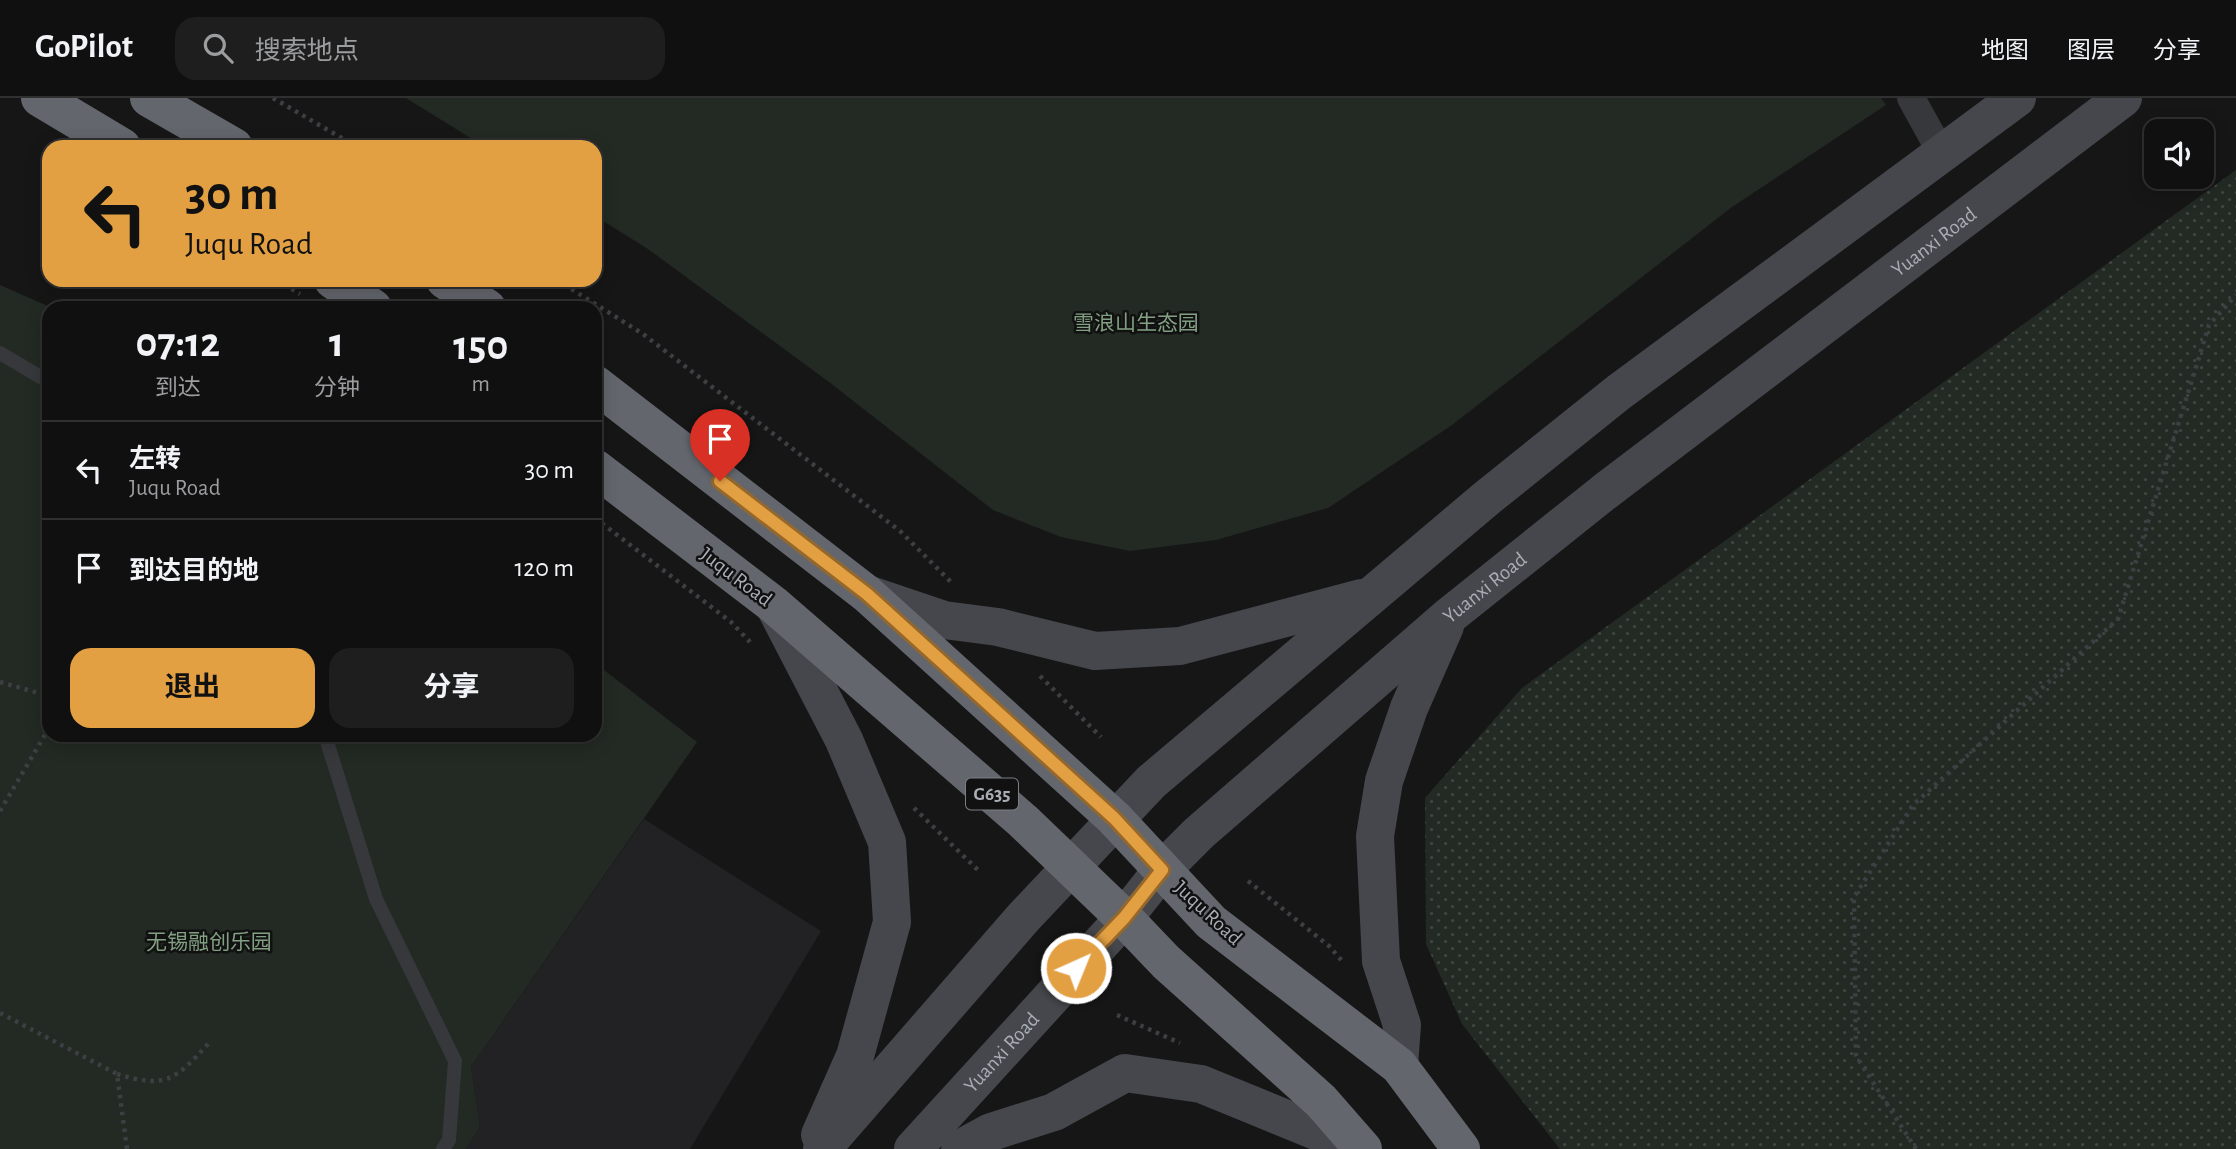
<!DOCTYPE html>
<html lang="zh">
<head>
<meta charset="utf-8">
<style>
  :root { --surface:#101011; --page:#1e1e1f; --text:#f1f3f6; --muted:#9c9d9f; --line:#303031; --accent:#e3a043 }
  body { margin:0; font-family:"Alegreya Sans","Noto Sans SC",sans-serif; background:var(--page); color:var(--text); height:100vh; display:flex; flex-direction:column; font-size:26px; white-space:nowrap }
  * { box-sizing:border-box; margin:0 }
  p { font-size:23px; color:var(--muted) }
  .icon { flex:none; width:38px; height:38px; fill:none; stroke:currentColor; stroke-width:2; stroke-linecap:round; stroke-linejoin:round }
  .map { position:relative; flex:1; overflow:hidden }
  .sheet { position:absolute; left:42px; top:203px; width:560px; height:441px; display:flex; flex-direction:column; background:var(--surface); border-radius:21px; box-shadow:0 4px 18px #0003,0 0 0 2px var(--line) }
  .sheet>* { flex:none }
  .guide { position:absolute; left:42px; top:42px; width:560px; height:147px; border-radius:21px; box-shadow:0 4px 18px #0003,0 0 0 2px var(--line); background:#e3a043; color:#111; overflow:hidden }
  .controls { position:absolute; left:2144px; top:21px; display:grid; gap:14px }
  .controls a { display:grid; place-items:center; width:70px; height:70px; border-radius:14px; background:var(--surface); box-shadow:0 4px 18px #0003,0 0 0 2px var(--line); font-size:35px }
  .pin { position:absolute; display:grid; place-items:center; width:60px; height:60px; color:#fff; margin:-72px -30px; border-radius:50% 50% 50% 0; rotate:-45deg; box-shadow:0 0 7px #0007 }
  .pin .icon { rotate:45deg }
  .me { position:absolute; width:77px; margin:-38px; rotate:44deg; stroke-linejoin:round; filter:drop-shadow(0 0 5px #0008) }
  .turn { display:flex; align-items:center; gap:24px; height:147px; padding:0 28px; font-size:32px }
  .turn .icon { width:91px; height:91px; stroke-width:2.5 }
  .turn b { display:block; font-size:49px; line-height:60px }
  .eta { display:flex; justify-content:space-evenly; align-items:center; height:119px; text-align:center }
  .eta b { font-size:42px; font-weight:700; line-height:49px }
  .button { display:flex; gap:14px; margin-top:auto; padding:14px 28px }
  .button a { flex:1; height:80px; border-radius:21px; background:var(--accent); color:#111; font-size:28px; font-weight:700; line-height:80px; text-align:center }
  .button a+a { background:var(--page); color:var(--text) }
  ul { padding:0; list-style:none }
  li { display:flex; align-items:center; gap:21px; height:98px; padding:0 28px; border-top:2px solid var(--line) }
  li div { flex:1 }
  li b { display:block; font-size:26px }
  li em { font-style:normal }
  header { display:flex; align-items:center; gap:42px; box-sizing:border-box; height:98px; padding:0 35px; background:var(--surface); border-bottom:2px solid var(--line) }
  header strong { font-size:33px }
  nav { display:flex; gap:38px; margin-inline-start:auto; font-size:24px }
  .search { width:490px; height:63px; background:var(--page); display:flex; align-items:center; gap:18px; box-sizing:border-box; padding:0 24px; border-radius:21px; color:var(--muted); font-size:26px }
  .map>svg:first-child { display:block }
</style>
</head>
<body>
<header>
<strong>GoPilot</strong>
<div class="search"><svg class="icon" aria-label="search" viewBox="0 0 24 24"><circle cx="10" cy="10" r="6"/><path d="M15 15l6 6"/></svg>搜索地点</div>
<nav><a>地图</a><a>图层</a><a>分享</a></nav>
</header>
<div class="map">
<svg width="2236" height="1051" viewBox="0 0 2236 1051">
  <defs>
    <pattern id="garden-dots" width="8" height="8" patternUnits="userSpaceOnUse" patternTransform="scale(1.75)"><rect width="8" height="8" fill="#222a23"/><path d="M2 2h.1M6 6h.1" fill="none" stroke="#3f4641" stroke-width="1.8" stroke-linecap="round"/></pattern>
  </defs>
  <rect width="100%" height="100%" fill="#161617"/>
  <!-- built -->
  <path fill="#222224" d="M644 721 821 833 690 1051H466L480 1028 471 969Z"/>
  <!-- park -->
  <path fill="#222a23" d="M406 0H1881L1886 7 1732 109 1452 327 1328 410 1216 442 1130 453 1061 439 993 412 829 284 648 151 595 118V49H485Z
    M0 187 52 210H49V637H595V565L697 644 471 969 480 1028 466 1051H0Z"/>
  <!-- garden -->
  <path fill="url(#garden-dots)" d="M2236 72V1051H1560L1462 926 1426 846 1425 700 1522 590Z"/>
  <g fill="none" stroke-linecap="round" stroke-linejoin="round">
    <!-- path -->
    <path stroke="#3d3f43" stroke-width="4.5" stroke-dasharray="3.5 5" stroke-linecap="butt" d="M273 0 357 49
      M277 182 300 196
      M557 182 643 236 900 433 952 485
      M595 420 731 524 750 544
      M1040 578 1101 639
      M0 584 49 598
      M914 710 980 774
      M0 713 49 630
      M1248 783 1329 848 1343 864
      M0 915 117 976 127 1051
      M1117 917 1180 945
      M117 976C166 991 175 982 208 946
      M1916 1051 1856 958 1854 799 1913 707 2118 521 2209 227 2236 197"/>
    <!-- lane -->
    <path stroke="#37383c" stroke-width="14" d="M0 255 49 284
      M325 637 376 801 455 963 449 1042 443 1051"/>
    <!-- street -->
    <path stroke="#37383c" stroke-width="28" d="M1911 0 1942 56"/>
    <!-- secondary -->
    <g stroke="#45474c" stroke-width="38">
      <path d="M867 496 944 522 998 529 1095 553 1180 548 1361 500"/>
      <path d="M775 509 844 642 887 744 892 824 855 958 820 1037"/>
      <path d="M1399 968 1402 927 1381 863 1375 738 1384 683 1409 610 1445 528"/>
      <path d="M822 1051 1023 820 1151 684 1488 399 1619 294 2017 0"/>
      <path id="s1" d="M913 1051 1124 820 1162 772 1199 735 1449 518 1603 395 2123 0"/>
      <path d="M960 1051 991 1034 1054 1014 1125 975 1201 986 1321 1035 1345 1051"/>
    </g>
    <!-- highway -->
    <path stroke="#63676d" stroke-width="38" d="M40 0 122 49
      M149 0 234 49
      M333 182 373 210
      M445 182 487 210
      M595 286 867 496 1114 720 1211 824 1399 968 1461 1051
      M595 370 774 507 1023 723 1124 820 1166 864 1321 1003 1363 1051"/>
  </g>
  <g fill="none" stroke-linecap="round" stroke-linejoin="round">
    <!-- route casing -->
    <g stroke="#94682c" stroke-width="18">
      <path id="route" d="M720 383 867 496 1114 720 1162 772 1124 820 1076 870"/>
    </g>
    <!-- route -->
    <use href="#route" stroke="#e3a043" stroke-width="12"/>
  </g>
  <g text-anchor="middle" dominant-baseline="central" stroke-width="5" stroke-linejoin="round" paint-order="stroke">
    <!-- shield labels -->
    <rect fill="#111112" stroke="#7b7f85" stroke-width="2" x="966" y="680.5" width="52" height="31" rx="5"/>
    <g font-size="19" font-weight="bold" fill="#a9aeb6">
      <text x="992" y="696">G635</text>
    </g>
    <!-- street labels -->
    <g font-size="21" fill="#a9aeb6" stroke="#111112">
      <text stroke="none"><textPath href="#s1" startOffset="1370">Yuanxi Road</textPath></text>
      <text transform="translate(736 479) rotate(37)">Juqu Road</text>
      <text stroke="none"><textPath href="#s1" startOffset="803">Yuanxi Road</textPath></text>
      <text transform="translate(1208 815) rotate(43)">Juqu Road</text>
      <text stroke="none"><textPath href="#s1" startOffset="131">Yuanxi Road</textPath></text>
    </g>
    <!-- park labels -->
    <g font-size="21" fill="#82a081" stroke="#111112">
      <text x="1136" y="225">雪浪山生态园</text>
      <text x="209" y="844">无锡融创乐园</text>
    </g>
  </g>
</svg>
<div class="controls">
<a><svg class="icon" aria-label="sound" viewBox="0 0 24 24"><path d="M4 9h4l5-4v14l-5-4H4zM17 9q2 3 0 6"/></svg></a>
</div>
<div class="pin" style="left:720px;top:383px;background:#d93025"><svg class="icon" aria-label="arrive" viewBox="0 0 24 24"><path d="M6 21V4h12l-3 4 3 4H6"/></svg></div>
<svg class="me" style="left:1076px;top:870px" viewBox="-20 -20 40 40"><circle r="17" fill="#e3a043" stroke="#fff" stroke-width="3"/><path d="M0-11L8 9 0 5-8 9z" fill="#fff"/></svg>
<div class="guide">
<div class="turn"><svg class="icon" aria-label="left" viewBox="0 0 24 24"><path d="M17 20v-9H6M10 6l-5 5 5 5"/></svg><div><b>30 m</b>Juqu Road</div></div>
</div>
<section class="sheet">
<div class="eta">
<div><b>07:12</b><p>到达</p></div>
<div><b>1</b><p>分钟</p></div>
<div><b>150</b><p>m</p></div>
</div>
<ul>
<li><svg class="icon" aria-label="left" viewBox="0 0 24 24"><path d="M17 20v-9H6M10 6l-5 5 5 5"/></svg><div><b>左转</b><p>Juqu Road</p></div><em>30 m</em></li>
<li><svg class="icon" aria-label="arrive" viewBox="0 0 24 24"><path d="M6 21V4h12l-3 4 3 4H6"/></svg><div><b>到达目的地</b></div><em>120 m</em></li>
</ul>
<div class="button"><a>退出</a><a>分享</a></div>
</section>
</div>
</body>
</html>
